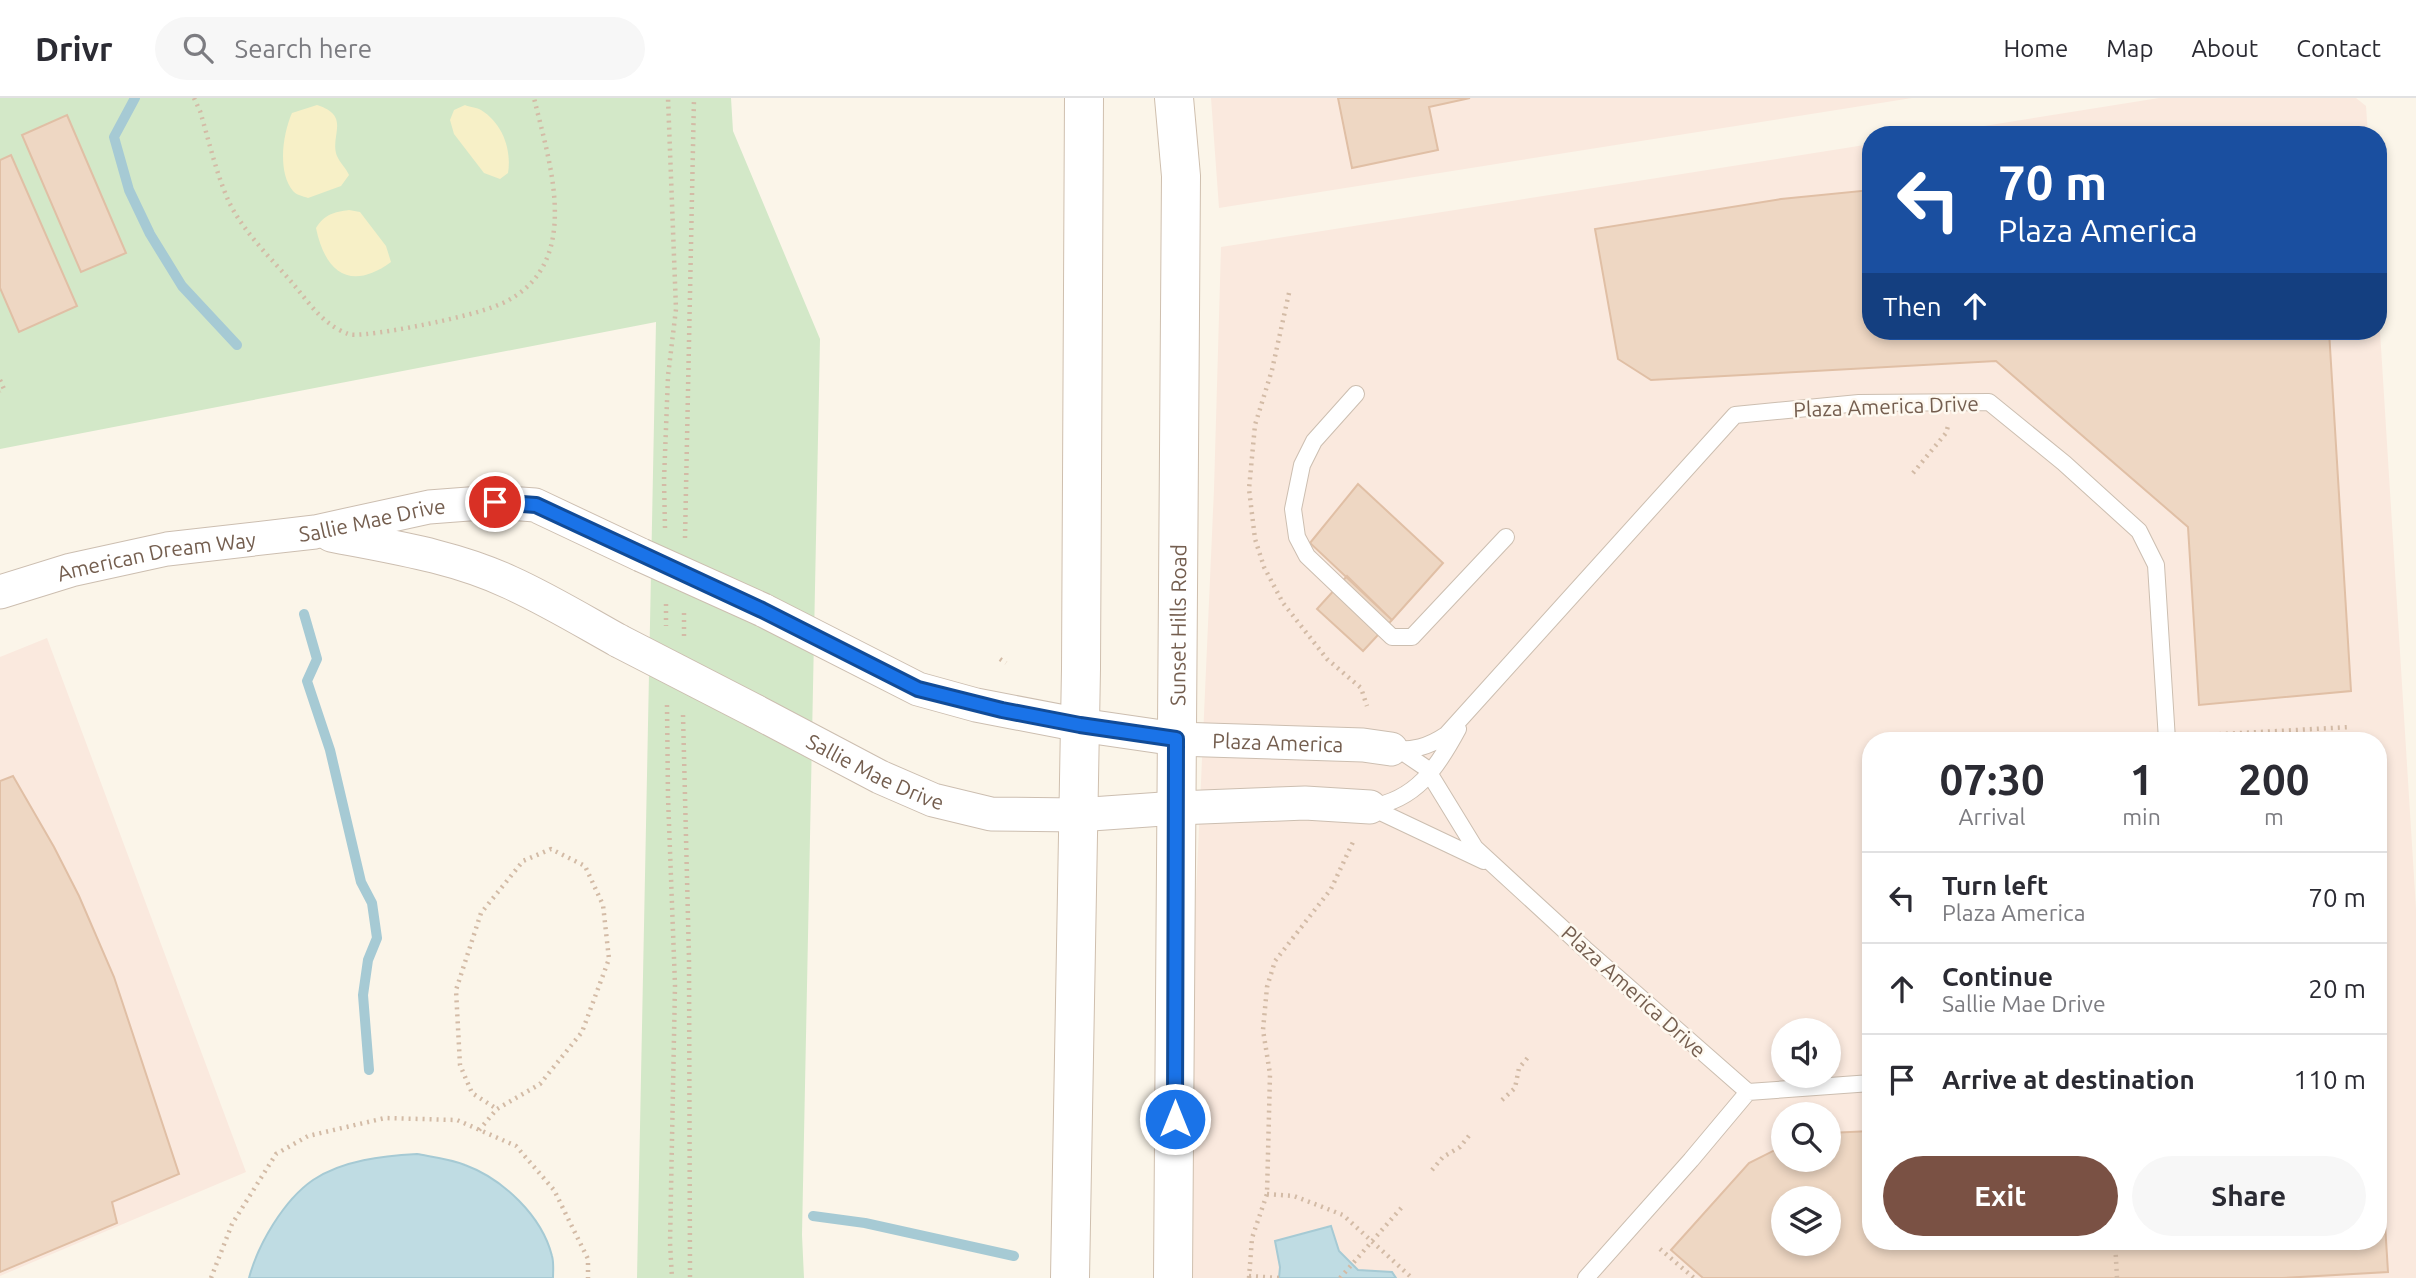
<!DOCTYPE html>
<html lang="en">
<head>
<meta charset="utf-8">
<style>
  :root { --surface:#fff; --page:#f7f7f7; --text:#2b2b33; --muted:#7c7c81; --line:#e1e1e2; --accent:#7a5144 }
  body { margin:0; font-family:Ubuntu,sans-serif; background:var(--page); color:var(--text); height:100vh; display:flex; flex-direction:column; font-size:26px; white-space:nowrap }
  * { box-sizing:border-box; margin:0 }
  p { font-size:23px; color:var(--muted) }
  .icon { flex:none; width:38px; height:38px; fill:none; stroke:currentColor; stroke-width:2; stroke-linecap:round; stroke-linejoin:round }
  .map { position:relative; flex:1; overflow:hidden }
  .side { position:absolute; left:1862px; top:634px; width:525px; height:518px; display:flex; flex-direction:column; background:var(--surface); border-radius:28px; box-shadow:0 4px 10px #0003 }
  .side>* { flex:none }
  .guide { position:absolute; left:1862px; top:28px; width:525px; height:214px; border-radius:28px; box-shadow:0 4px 10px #0003; background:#1a4fa0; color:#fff; overflow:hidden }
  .tools { position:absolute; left:1771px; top:920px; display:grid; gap:14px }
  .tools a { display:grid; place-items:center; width:70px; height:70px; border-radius:50%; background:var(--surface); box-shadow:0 4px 10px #0003; font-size:35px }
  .pin { position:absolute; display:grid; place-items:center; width:60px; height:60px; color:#fff; margin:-30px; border:4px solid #fff; border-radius:50%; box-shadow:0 2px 7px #0007 }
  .me { position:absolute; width:77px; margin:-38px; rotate:0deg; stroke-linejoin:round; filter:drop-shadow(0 0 5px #0008) }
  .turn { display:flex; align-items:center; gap:24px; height:147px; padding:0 21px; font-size:32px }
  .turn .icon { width:91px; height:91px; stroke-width:2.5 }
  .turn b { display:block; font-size:49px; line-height:60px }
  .then { display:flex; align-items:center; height:66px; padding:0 21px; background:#0003; gap:14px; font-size:26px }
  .eta { display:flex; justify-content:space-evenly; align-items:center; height:119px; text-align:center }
  .eta b { font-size:42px; font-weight:600; line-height:49px }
  .cta { display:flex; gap:14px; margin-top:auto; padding:14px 21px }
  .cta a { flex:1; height:80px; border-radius:42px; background:var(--accent); color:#fff; font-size:28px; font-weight:600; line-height:80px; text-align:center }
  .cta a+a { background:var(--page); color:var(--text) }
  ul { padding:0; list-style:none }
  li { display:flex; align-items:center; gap:21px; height:91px; padding:0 21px; border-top:2px solid var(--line) }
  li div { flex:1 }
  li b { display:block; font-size:26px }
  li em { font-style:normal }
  header { display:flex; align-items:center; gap:42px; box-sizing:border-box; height:98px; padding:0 35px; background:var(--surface); border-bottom:2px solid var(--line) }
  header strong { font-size:33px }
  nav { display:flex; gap:38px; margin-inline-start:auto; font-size:24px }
  .search { width:490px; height:63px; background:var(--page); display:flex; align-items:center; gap:18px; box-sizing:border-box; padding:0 24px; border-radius:38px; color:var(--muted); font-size:26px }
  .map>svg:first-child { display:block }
</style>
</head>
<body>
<header>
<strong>Drivr</strong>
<div class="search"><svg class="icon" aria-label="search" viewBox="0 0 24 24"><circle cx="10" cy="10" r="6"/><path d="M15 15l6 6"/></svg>Search here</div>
<nav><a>Home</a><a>Map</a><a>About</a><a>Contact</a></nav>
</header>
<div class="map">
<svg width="2416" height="1180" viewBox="0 0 2416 1180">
  <rect width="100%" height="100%" fill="#fbf5e9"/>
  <!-- commercial -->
  <path fill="#fae9de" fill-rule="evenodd" d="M1211 0H1912L1219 110Z
    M2159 0H2356L2366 8 2368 37H1928Z
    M1871 46V233H2378V201L2416 811V1180H1179L1214 391 1221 149ZM1871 642H2378V1143H1871ZM1783 933H1829V978H1783ZM1783 1017H1829V1062H1783ZM1783 1101H1829V1146H1783Z
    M47 540 246 1074 0 1178V559Z"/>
  <!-- green -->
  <path fill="#d3e8c8" d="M0 0H731L733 33 820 241 802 1137 804 1180H637L656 224 0 351Z"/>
  <!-- sand -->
  <path fill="#f7f0c7" d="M317 7C352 18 329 38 337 58 340 65 346 70 349 77L341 88 308 100C303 98 296 97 293 93 277 74 283 35 292 15Z
    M465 7C469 9 476 9 481 12 502 25 512 51 508 75L500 81 484 75 454 36 450 22 454 12Z
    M349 112 360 114 386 148 391 164C350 194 325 174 316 130 325 116 334 114 349 112Z"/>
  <!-- water -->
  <path fill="#bfdce3" stroke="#a6cad4" stroke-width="2" d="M417 1056C433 1059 451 1061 465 1067 503 1081 542 1118 552 1158 554 1165 553 1173 553 1180H249C258 1146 284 1102 313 1082 343 1062 383 1058 417 1056Z
    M1331 1128 1339 1153 1358 1172 1392 1174 1396 1180H1279L1280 1169 1275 1143Z"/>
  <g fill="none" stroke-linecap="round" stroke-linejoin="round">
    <!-- stream -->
    <path stroke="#a6cad4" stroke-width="10" d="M135 0 114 39 129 92 150 136 182 188 237 247
      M304 516 317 561 307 583 330 652 361 784 372 805 377 840 368 862 363 897 369 972
      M813 1118 865 1125 1014 1158"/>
  </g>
  <!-- building -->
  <path fill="#eed7c3" stroke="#e0bfa5" stroke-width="2" fill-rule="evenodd" d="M1338 0H1470L1429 9 1438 52 1352 70Z
    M67 17 126 155 81 174 22 37Z
    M11 57 77 208 19 234 0 190V62Z
    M1871 92V233H2329L2351 593 2199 607 2188 429 1996 263 1651 282 1618 261 1595 131 1781 101Z
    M1358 386 1443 465 1392 522 1310 445Z
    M1347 478 1392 522 1363 553 1317 511Z
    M2355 636V642H2226Z
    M13 678 54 749 79 798 114 879 179 1076 112 1104 117 1125 0 1174V683Z
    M2378 1013 2388 1174 2283 1180H1703L1671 1152 1749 1065 1783 1048V1062H1829V1035L1871 1033V1143H2378ZM1783 1101H1829V1146H1783Z"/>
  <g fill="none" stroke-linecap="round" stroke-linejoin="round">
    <!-- service casing -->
    <g stroke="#ccbeb0" stroke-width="18">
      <path id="service" d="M1356 296 1314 343 1302 367 1293 411 1297 439 1307 458 1392 539H1412L1506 439
        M1391 651C1413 653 1428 649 1446 637L1735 317 1859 305 1989 304 2064 365 2139 433 2156 467 2167 642
        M1401 653 1426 670 1475 750 1585 851 1748 994 1871 985
        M1370 709C1416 702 1437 670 1458 631
        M1372 710 1484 763
        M1586 1180 1691 1062 1748 994"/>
    </g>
    <!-- minor casing -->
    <g stroke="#ccbeb0" stroke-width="35">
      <g id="minor">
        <path d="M331 437C392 449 453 458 509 484 547 501 583 523 619 543"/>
        <path id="s1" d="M0 494 71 472 167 451 315 434 429 409 495 404 535 407 641 457"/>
        <path id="s2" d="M763 512 918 591 976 607 1080 627 1176 641 1363 647 1391 651"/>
        <path id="s3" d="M755 613 880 679 933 702 991 716 1077 717 1177 710 1305 705 1370 709"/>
      </g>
    </g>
    <!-- secondary casing -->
    <g stroke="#cfbfae" stroke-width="40">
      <g id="secondary">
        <path d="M1070 1180 1081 571 1084 0"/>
        <path id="s4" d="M1173 1180 1181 78 1174 0"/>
      </g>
    </g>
    <!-- path -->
    <path stroke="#d3bba6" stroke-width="4.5" stroke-dasharray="2 5" stroke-linecap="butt" d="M194 0 200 13C209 43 216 75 229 104 244 135 272 161 294 187 305 200 316 216 330 226 335 230 343 234 348 236 359 240 423 227 437 224 459 219 482 214 503 205 584 166 550 67 534 0
      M1289 195 1272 272 1255 327 1249 391 1255 441 1264 469 1283 505 1327 561 1361 590 1367 608
      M0 282 4 291 0 293
      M1913 375 1946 335 1948 328
      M665 430 664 382 668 278 676 211 668 0
      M685 440 694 0
      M666 506V528
      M684 538V515
      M1000 561 1006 565
      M667 607 668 699 675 887 670 1145 672 1180
      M683 617 689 861 690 1180
      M2205 637 2350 629
      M1502 1002 1515 990 1519 970 1530 957
      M479 1032 497 1011 540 986 582 934 609 861 603 807 585 768 551 751 523 763 481 815 456 892 460 967 472 995 497 1011
      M1432 1072 1443 1059 1460 1049 1472 1034
      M1267 1096 1294 1098 1343 1117 1412 1180
      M2115 1143 2117 1180
      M1660 1151 1694 1180
      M1249 1178 1279 1180
      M211 1180 232 1126 276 1056 308 1038 385 1020 457 1022 516 1048 554 1092 588 1161V1180
      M1249 1180 1252 1140 1267 1096 1270 976 1263 932 1267 889 1275 863 1331 791 1353 744
      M1340 1180 1402 1109"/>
    <!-- service -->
    <use href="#service" stroke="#fff" stroke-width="16"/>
    <!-- minor -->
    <use href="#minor" stroke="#fff" stroke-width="33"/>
    <!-- secondary -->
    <use href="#secondary" stroke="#fff" stroke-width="38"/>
    <!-- minor-bridge casing -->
    <g stroke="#ccbeb0" stroke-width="35" stroke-linecap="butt">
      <path id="minor-bridge" d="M641 457 763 512
        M619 543 755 613"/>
    </g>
    <!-- minor-bridge -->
    <use href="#minor-bridge" stroke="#fff" stroke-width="33"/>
  </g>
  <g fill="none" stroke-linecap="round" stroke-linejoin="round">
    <!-- route casing -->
    <g stroke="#114b97" stroke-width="18">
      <path id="route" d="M495 404 536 407 762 512 918 591 1002 612 1080 627 1176 641 1175 1021"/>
    </g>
    <!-- route -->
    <use href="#route" stroke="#1a73e8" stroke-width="12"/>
  </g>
  <g text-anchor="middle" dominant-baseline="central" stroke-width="5" stroke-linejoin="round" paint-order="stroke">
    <!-- street labels -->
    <g font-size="21" fill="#745e4f" stroke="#fef9f0">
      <text transform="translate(1886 308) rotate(-2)">Plaza America Drive</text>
      <text stroke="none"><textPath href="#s1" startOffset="380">Sallie Mae Drive</textPath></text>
      <text stroke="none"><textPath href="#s1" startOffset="161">American Dream Way</textPath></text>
      <text stroke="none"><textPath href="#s4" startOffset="653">Sunset Hills Road</textPath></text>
      <text stroke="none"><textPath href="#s2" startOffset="539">Plaza America</textPath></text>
      <text stroke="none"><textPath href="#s3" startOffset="135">Sallie Mae Drive</textPath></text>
      <text transform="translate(1634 893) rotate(42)">Plaza America Drive</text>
    </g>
  </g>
</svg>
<div class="tools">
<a><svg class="icon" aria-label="sound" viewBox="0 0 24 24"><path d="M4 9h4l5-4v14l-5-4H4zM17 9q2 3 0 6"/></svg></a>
<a><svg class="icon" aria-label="search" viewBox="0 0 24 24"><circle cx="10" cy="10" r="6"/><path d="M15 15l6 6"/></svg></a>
<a><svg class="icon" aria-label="layers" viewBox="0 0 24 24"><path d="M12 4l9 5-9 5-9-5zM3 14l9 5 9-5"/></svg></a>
</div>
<div class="pin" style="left:495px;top:404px;background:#d93025"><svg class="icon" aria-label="arrive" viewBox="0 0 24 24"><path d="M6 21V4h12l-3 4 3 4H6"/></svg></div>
<svg class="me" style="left:1175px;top:1021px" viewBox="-20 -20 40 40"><circle r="17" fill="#1a73e8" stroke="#fff" stroke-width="3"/><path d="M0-11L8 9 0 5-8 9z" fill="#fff"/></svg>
<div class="guide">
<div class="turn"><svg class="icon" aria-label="left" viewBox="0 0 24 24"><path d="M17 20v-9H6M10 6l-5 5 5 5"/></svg><div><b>70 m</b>Plaza America</div></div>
<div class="then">Then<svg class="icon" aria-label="ahead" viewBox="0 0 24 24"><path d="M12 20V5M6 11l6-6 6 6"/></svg></div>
</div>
<section class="side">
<div class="eta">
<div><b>07:30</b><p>Arrival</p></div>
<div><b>1</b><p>min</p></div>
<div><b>200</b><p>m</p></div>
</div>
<ul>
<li><svg class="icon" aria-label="left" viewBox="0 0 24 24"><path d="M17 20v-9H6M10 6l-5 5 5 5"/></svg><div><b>Turn left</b><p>Plaza America</p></div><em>70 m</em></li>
<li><svg class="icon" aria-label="ahead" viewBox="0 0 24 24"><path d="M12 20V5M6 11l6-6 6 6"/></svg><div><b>Continue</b><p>Sallie Mae Drive</p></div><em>20 m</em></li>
<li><svg class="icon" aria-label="arrive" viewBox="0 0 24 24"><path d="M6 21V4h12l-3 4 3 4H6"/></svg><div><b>Arrive at destination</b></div><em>110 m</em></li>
</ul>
<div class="cta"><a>Exit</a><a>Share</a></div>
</section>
</div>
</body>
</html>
